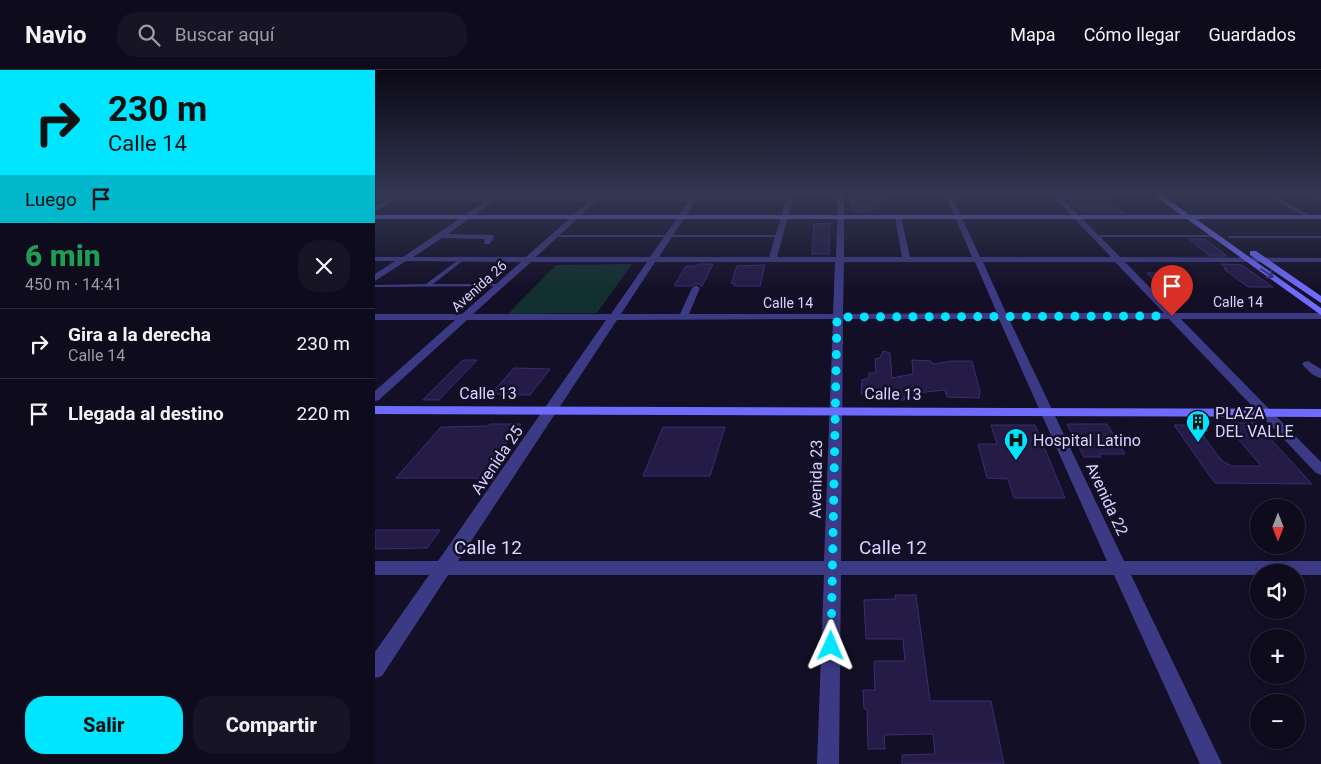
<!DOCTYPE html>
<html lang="es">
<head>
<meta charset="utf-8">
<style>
  :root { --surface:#0e0b1c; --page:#171425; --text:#f1f3f6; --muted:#9b9ba3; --line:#2e2b3b; --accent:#00e5ff }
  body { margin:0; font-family:Roboto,sans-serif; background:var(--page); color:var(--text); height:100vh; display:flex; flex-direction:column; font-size:19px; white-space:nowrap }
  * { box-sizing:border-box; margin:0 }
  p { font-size:16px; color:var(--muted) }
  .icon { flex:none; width:28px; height:28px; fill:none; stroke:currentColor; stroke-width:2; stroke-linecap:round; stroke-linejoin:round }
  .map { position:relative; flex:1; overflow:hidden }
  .details { display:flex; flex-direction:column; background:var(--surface); width:375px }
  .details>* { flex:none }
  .banner { background:#00e5ff; color:#111; overflow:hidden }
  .needle { width:32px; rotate:180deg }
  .tools { position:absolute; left:875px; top:429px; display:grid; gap:10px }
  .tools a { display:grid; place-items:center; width:55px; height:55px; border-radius:50%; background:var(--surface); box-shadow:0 2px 8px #0003,0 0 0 1px var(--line); font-size:25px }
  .pin { position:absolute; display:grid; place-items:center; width:42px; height:42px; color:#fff; margin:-51px -21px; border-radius:50% 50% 50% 0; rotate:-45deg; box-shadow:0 0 5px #0007 }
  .pin .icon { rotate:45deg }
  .me { position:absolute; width:55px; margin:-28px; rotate:1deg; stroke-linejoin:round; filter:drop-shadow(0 0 4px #0008) }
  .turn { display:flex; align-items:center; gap:18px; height:105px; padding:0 25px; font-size:22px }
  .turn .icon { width:65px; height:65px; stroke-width:2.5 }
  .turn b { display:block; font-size:35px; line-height:42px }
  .then { display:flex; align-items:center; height:48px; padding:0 25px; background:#0003; gap:10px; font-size:19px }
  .round { display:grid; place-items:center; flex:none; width:52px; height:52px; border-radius:20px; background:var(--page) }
  .overview { display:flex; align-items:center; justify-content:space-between; height:85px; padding:0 25px }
  h1 { font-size:30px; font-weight:800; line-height:38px; color:#1e9e55 }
  .action { display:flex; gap:10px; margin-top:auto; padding:10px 25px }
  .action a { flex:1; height:58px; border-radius:20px; background:var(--accent); color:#111; font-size:20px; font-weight:800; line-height:58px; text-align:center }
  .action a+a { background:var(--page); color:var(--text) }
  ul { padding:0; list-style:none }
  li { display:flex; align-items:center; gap:15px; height:70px; padding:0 25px; border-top:1px solid var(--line) }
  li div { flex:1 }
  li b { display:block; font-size:19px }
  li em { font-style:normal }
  header { display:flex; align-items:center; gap:30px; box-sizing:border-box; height:70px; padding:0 25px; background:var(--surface); border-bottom:1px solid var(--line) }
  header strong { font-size:24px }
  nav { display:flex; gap:28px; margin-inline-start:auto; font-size:18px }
  .search { width:350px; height:45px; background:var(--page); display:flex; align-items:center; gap:12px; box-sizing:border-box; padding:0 18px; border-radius:20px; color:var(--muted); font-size:19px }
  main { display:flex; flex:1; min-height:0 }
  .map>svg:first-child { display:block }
</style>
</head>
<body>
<header>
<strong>Navio</strong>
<div class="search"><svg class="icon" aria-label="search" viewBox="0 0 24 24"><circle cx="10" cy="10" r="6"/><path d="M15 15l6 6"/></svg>Buscar aquí</div>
<nav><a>Mapa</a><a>Cómo llegar</a><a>Guardados</a></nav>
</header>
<main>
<section class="details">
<div class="banner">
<div class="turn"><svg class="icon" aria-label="right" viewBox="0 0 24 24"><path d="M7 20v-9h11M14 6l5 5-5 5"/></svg><div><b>230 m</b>Calle 14</div></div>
<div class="then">Luego<svg class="icon" aria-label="arrive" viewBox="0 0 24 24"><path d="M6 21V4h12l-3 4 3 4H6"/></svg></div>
</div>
<div class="overview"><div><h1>6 min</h1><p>450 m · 14:41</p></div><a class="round"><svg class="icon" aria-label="close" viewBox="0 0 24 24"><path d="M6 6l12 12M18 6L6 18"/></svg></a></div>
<ul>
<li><svg class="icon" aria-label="right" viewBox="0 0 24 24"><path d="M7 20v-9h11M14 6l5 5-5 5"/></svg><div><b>Gira a la derecha</b><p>Calle 14</p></div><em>230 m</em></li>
<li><svg class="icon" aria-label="arrive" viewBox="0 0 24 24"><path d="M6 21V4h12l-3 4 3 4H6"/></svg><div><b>Llegada al destino</b></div><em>220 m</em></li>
</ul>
<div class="action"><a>Salir</a><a>Compartir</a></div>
</section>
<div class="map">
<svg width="946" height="694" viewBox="0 0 946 694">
  <rect width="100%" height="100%" fill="#130f26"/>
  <!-- green -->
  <path fill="#12302f" d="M257 194 222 243 133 244 181 195Z"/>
  <!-- building -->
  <path fill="#241b47" stroke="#3b2d73" d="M476 124H517L496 141H477Z
    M709 127H729L748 143H717L702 139 691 128Z
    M455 153 454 184H437L439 154Z
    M814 169H830L852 186H835Z
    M323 194H338L327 216 321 213 317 216H299L311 196H322Z
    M846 194 867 195 898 217H873L849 199H852Z
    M390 195 385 216H359L360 213 356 214 362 196Z
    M772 203H790L811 223H791Z
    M508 281 515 283 517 308 538 304 537 290 556 291 558 294 577 291H597L605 322 604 328 572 327 570 320 541 323 539 327H529L530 330H511L506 322 486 324 487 310 494 308V303H501L500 289 505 288Z
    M88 290H102L64 330H48Z
    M139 298 175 299 155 325 116 324Z
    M850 353H881L937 414 840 413 799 355H820L847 391 857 396H886Z
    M115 354H146L106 408H21L66 357 113 356Z
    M692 354H732L750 384H724L726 387H709Z
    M616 355H660L690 428H639L633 409 612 408 603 374H622Z
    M288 357H350L335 406H268Z
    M0 460H65L52 478 0 479Z
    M520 525H541L555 631H616L629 694H527V685L560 684 558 664 509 665 510 679H493L492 639H489L488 620H500L499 591H530L528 569H491L489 530 521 529Z"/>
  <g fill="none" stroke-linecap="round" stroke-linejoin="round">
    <!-- lane -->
    <path fill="#3d3a85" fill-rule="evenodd" d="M0 129H415L417 130 415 131H0Z
      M179 165H404L406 166 404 167H180L178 166Z
      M719 165H840L842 166 840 167H720L718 166Z
      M854 166H946V168H855L853 167Z
      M86 188 90 189 58 214H126V216L0 217V215L51 214Z"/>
    <!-- street -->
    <path fill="#3d3a85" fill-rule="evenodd" d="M25 124H33L0 141V136Z
      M121 124H128L73 164 118 165 119 167 115 174H109L110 169 67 168 38 187H151L222 124H229L161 187H275L319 124H325L284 187H394L413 124H419L402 187H461L463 124H469V187H527L520 147 523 145 526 147 535 187H597L570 124H576L605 187H736L676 124H683L745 187 946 188V192H750L800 243H946V249H806L946 392V405L941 403 794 249H634L749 491H946V505H921V502H884V505H756L847 694H825L739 505H466L464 694H442L449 505H73L7 606 0 608V582L54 505H0V491H63L231 250H92L4 330 0 331V321L80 250H0V244H87L146 192 31 191 0 211V204L20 191H0V187H28ZM156 192H272L236 244H98ZM280 192H460L458 244H314L325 218 321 215 317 218 305 244H246ZM469 192H600L622 243 468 244ZM608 192H740L789 243H631ZM458 249 449 491H83L242 250ZM468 249H624L732 491H466Z
      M888 124H896L938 147 933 148Z
      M936 124 946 125V130Z
      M933 291 946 299V308C939 307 932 300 927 294L929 292Z"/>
    <!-- secondary -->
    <path fill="#6f6bff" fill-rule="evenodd" d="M778 124H785L815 145H946V149H821L946 238V245L812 149H0V145H806Z
      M875 181H881L946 226V233L875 185Z
      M0 336 946 339V347L0 344Z"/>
  </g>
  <!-- one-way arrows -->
  <defs><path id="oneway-shaft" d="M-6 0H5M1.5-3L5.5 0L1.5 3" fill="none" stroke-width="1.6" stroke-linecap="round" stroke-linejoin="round" transform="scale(1.25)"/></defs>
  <use stroke="#38347d" href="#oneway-shaft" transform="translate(892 203) rotate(35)"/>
  <!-- sky -->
  <linearGradient id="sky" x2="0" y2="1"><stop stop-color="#0a0815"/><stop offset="0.56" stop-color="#333752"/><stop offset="1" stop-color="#333752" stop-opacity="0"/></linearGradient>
  <rect width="946" height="221" fill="url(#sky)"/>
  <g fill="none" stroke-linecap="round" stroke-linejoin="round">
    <!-- route -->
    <path stroke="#00e5ff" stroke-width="9" stroke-dasharray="0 16.2" d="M456 576 462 247 797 246"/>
  </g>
  <!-- icons -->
  <defs>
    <g id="building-pin" transform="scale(1.25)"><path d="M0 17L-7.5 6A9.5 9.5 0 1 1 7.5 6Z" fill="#00e5ff" stroke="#130f26"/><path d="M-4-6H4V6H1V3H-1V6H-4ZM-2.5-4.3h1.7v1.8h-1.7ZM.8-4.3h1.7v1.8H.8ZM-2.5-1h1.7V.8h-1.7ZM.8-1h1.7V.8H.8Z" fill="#111"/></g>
    <g id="hospital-pin" transform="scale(1.25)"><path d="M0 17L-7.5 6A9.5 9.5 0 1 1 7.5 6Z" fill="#00e5ff" stroke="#130f26"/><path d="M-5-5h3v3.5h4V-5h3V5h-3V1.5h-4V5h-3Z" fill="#111"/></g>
  </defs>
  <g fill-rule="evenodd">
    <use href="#building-pin" x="823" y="352"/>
    <use href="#hospital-pin" x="641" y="370"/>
  </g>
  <g text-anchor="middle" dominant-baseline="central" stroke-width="5" stroke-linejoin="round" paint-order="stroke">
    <!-- far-street labels -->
    <g font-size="14" fill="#d9d4ff" stroke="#130f26">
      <text transform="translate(104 216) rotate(-42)">Avenida 26</text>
      <text x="863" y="232">Calle 14</text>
      <text x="413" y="233">Calle 14</text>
    </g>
    <!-- street labels -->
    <g font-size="16" fill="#d9d4ff" stroke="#130f26">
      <text x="113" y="323">Calle 13</text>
      <text transform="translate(518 324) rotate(1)">Calle 13</text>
      <text transform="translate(122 390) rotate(-56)">Avenida 25</text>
      <text transform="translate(441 409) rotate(-89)">Avenida 23</text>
      <text transform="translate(732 429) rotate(65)">Avenida 22</text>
    </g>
    <!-- poi labels -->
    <g font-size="16" fill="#d9d4ff" stroke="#130f26" text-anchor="start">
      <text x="840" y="343">PLAZA<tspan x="840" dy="18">DEL VALLE</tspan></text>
      <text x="658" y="370">Hospital Latino</text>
    </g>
    <!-- near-street labels -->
    <g font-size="19" fill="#d9d4ff" stroke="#130f26">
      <text x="113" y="477">Calle 12</text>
      <text x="518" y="477">Calle 12</text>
    </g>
  </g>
</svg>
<div class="tools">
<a><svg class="needle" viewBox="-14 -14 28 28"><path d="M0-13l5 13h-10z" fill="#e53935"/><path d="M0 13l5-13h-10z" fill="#9b9ba3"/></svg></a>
<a><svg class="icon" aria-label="sound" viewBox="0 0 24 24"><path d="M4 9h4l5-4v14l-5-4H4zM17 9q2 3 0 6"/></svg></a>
<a>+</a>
<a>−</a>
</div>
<div class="pin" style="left:797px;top:246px;background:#d93025"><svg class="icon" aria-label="arrive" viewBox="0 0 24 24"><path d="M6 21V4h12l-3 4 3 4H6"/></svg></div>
<svg class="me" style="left:456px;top:576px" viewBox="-20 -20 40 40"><path d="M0-17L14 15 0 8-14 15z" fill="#00e5ff" stroke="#fff" stroke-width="4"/></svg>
</div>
</main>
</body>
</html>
